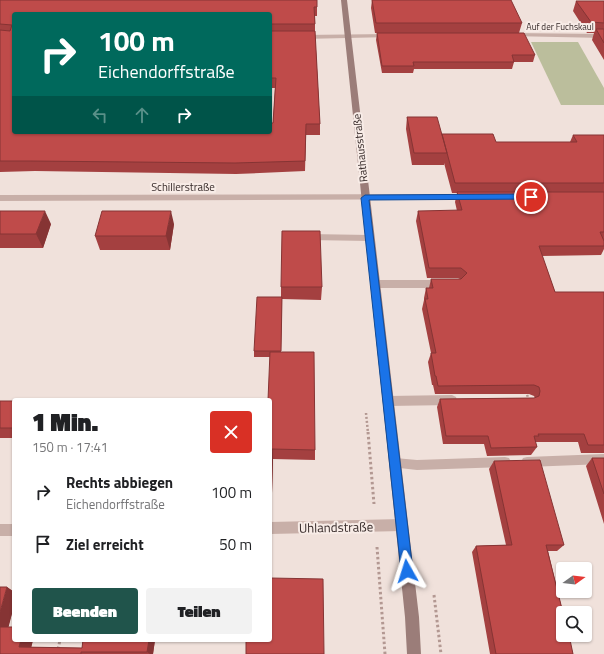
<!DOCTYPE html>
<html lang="de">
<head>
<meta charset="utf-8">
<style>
  :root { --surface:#fff; --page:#f2f2f2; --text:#202124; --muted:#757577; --accent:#20544b }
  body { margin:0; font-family:"Titillium Web",sans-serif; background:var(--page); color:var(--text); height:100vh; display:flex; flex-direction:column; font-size:15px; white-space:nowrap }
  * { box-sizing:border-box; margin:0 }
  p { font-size:13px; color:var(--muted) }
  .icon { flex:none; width:22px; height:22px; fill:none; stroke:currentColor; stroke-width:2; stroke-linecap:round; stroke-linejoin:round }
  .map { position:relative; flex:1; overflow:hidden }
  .drawer { position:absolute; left:12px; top:398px; width:260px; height:244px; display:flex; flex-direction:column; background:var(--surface); border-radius:4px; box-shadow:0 1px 3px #0004 }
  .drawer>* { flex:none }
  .hud { position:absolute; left:12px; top:12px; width:260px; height:122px; border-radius:4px; box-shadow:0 1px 3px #0004; background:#00695c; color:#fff; overflow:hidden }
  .needle { width:26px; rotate:75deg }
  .buttons { position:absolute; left:556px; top:562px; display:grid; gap:8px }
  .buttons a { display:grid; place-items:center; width:36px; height:36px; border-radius:4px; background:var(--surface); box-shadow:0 1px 3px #0004; font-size:20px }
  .pin { position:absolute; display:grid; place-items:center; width:34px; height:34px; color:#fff; margin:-17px; border:2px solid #fff; border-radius:50%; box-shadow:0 1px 4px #0007 }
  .me { position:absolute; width:44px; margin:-22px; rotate:354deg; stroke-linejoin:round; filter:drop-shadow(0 0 3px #0008) }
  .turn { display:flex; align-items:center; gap:14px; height:84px; padding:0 20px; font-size:18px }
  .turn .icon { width:52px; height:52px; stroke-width:2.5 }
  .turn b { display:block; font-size:28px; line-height:34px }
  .lanes { display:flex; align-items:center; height:38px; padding:0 20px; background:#0003; justify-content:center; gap:20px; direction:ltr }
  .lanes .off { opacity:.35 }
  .round { display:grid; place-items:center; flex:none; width:42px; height:42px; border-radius:4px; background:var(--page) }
  .overview { display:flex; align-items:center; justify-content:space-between; height:68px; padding:0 20px }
  h1 { font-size:24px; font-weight:800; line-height:30px }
  .action { display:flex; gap:8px; margin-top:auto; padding:8px 20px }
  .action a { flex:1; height:46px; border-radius:4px; background:var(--accent); color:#fff; font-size:16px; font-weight:800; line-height:46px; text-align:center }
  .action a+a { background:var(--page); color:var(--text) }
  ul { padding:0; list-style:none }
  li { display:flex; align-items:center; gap:12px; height:52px; padding:0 20px }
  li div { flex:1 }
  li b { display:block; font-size:15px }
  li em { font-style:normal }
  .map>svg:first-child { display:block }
</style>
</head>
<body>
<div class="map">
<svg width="604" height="654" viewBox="0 0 604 654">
  <rect width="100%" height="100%" fill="#f0e1db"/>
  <!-- green -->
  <path fill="#bbbe9c" d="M531 42H578L604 88V105H561Z"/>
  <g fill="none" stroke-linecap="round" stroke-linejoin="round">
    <!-- path-far1 -->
    <path stroke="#b39892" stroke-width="2.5" stroke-dasharray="2 2" stroke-linecap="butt" d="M526 391 529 401
      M366 413 368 433"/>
    <!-- path -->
    <path stroke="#b39892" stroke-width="3" stroke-dasharray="2.5 2.5" stroke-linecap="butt" d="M368 432 374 504
      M377 547 385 654
      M434 595 441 654
      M57 654 60 640"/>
    <!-- lane -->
    <path fill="#c8afa8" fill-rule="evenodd" d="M308 234 370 235 374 238 370 241 308 240 304 237Z
      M375 280H443L448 284 443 288H375L370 284Z
      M452 395 456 397 457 400 456 403 452 405 388 406 384 404 383 401 384 398 388 396Z
      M604 454V464L527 467 523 466 521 462 523 458 527 457Z
      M505 457 509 458 511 462 509 466 505 467 417 470 391 467 389 463 391 459 395 458 417 460Z"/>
    <!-- street -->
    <path fill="#c8afa8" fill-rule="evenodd" d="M512 33 604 34V38L510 36 509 35Z
      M390 34 392 35V37L302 39 299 37 302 35Z
      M468 194 472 197 471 199 0 201V195Z
      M402 519 406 521 408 525 406 529 402 531 270 534V522Z
      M0 524H14V536H0Z"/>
    <!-- secondary -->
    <path fill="#9b7d79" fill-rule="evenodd" d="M341 0H347L419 617 421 654H407L405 617Z"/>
  </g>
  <!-- wall -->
  <path fill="#a44040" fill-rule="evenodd" d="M0 0 317 7V16H315V31L320 124V135H306L305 171 236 174 35 171 0 172ZM14 14H270V88H275L273 123 14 132Z
    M372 0 522 23 519 33H375L371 8Z
    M576 1H604V60L592 40 594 33H587L573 11Z
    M377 33 535 55 533 62H514L512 69H414L413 73H382L376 40Z
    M407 117 442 134 496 142H570L573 135H604V249L601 255 542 256 555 292H604V453H581L578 442H535L537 447 531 455 487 456 484 444H443L437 407 440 399 535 398 534 396 529 394H435L433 385H432L428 362 431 353 422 309 424 300V298L426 288H429L431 279H460L458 278H427L416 221 418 211H457L455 202 457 193H452L444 163V165H412L406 129Z
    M0 211 51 224 43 248H0Z
    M174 224 170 250H100L95 236Z
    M281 287H322L321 300 282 299 281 352 315 450V460L273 459 272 493H270V357H254V351L281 297Z
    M0 401H14V438H0Z
    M592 458H604V524L586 466Z
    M494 461 564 545 557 551H548L573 654H490L472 552 476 546 506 545 489 469Z
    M7 587 14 592V606L8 627 14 640H33L31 647 82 648 83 640H155L153 654H0Z"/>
  <!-- shaded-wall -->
  <path fill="#863434" d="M45 211 51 224 43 248 36 234Z
    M171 211 174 224 170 250 166 236Z
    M272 449 273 459 272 493 271 484Z
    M7 587 14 592V606L7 633 0 630V612Z
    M21 640H33L30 653 19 647Z
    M149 640H155L153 654H150L147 652Z"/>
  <!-- building -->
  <path fill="#bf4b4a" stroke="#863434" d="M0 0H317V7H314L315 24H270V14H14V132H270V123H273L276 78H270V31H315L320 124H306L305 161 235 163 31 161H0V30L10 31 12 25 0 24Z
    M372 0H511L522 23H376Z
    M576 1H604V23L591 22Z
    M596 29H604V43Z
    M377 33H524L535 55H512L514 62H413L414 66H382Z
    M407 117H437L447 153H414Z
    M442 134H493L496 142H577L573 135H604V183H455Z
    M457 192H604V232H600L604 241V246H539L555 292H604V445H588L584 434H538L539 436H534L537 447 491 448 488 436H446L440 399 534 398 539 396 540 391 539 387 534 385 438 386 436 376H435L431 353H436L425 299H428L426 288H433L431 279H461L467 273 461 268H429L418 211 462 210Z
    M0 211H45L36 234H0Z
    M102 211H171L166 236H95Z
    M282 231H320L322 287H281Z
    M257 297H282L281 351H254Z
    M270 352H314L315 450 272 449 271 484H270V400H268Z
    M0 401H14V428H0Z
    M592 458H604V494Z
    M540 460 564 545H546L563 613V635H569L573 654H496L476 546 512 545 494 461Z
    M270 578 323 579 324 654H246V640H270Z
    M0 587H7L0 612Z
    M0 627H14V640H21L19 647 82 648 83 640H149L147 652H81V654H0Z"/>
  <!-- route -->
  <path fill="#1a73e8" stroke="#114b97" d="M531 194 533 195V199L369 200 413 571 411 575 407 577 403 575 401 571 361 198 365 195Z"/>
  <g text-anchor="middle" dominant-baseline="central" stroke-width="4" stroke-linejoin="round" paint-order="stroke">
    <!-- far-street labels -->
    <g font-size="9" fill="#352928" stroke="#f8ece7">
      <text x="560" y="26">Auf der Fuchskaul</text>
    </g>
    <!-- street labels -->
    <g font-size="11" fill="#352928" stroke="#f8ece7">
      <text transform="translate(360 148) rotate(-96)">Rathausstraße</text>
      <text x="183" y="187">Schillerstraße</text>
    </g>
    <!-- near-street labels -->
    <g font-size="13" fill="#352928" stroke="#f8ece7">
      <text transform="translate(336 527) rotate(-1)">Uhlandstraße</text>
    </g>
  </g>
</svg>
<div class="buttons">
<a><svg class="needle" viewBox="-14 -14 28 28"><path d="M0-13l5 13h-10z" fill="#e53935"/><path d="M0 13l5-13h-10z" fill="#757577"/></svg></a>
<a><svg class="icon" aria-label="search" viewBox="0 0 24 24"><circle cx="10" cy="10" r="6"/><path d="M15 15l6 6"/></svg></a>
</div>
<div class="pin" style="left:531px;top:197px;background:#d93025"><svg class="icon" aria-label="arrive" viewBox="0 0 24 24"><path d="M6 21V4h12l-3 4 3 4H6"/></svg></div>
<svg class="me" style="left:407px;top:571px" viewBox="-20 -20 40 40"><path d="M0-17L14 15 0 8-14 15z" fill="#1a73e8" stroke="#fff" stroke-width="4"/></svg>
<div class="hud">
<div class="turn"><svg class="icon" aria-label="right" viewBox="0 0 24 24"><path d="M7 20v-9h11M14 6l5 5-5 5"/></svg><div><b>100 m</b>Eichendorffstraße</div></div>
<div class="lanes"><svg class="icon off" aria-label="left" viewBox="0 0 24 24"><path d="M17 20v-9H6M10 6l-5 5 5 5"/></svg><svg class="icon off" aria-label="ahead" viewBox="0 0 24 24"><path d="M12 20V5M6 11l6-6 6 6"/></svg><svg class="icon" aria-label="right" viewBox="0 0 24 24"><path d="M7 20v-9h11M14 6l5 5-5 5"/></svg></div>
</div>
<section class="drawer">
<div class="overview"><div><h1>1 Min.</h1><p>150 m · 17:41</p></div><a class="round" style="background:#d93025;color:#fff"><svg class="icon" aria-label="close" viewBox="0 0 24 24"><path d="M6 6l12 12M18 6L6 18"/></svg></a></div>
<ul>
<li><svg class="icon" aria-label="right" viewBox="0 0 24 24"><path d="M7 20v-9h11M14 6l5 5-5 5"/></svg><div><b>Rechts abbiegen</b><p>Eichendorffstraße</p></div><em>100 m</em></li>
<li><svg class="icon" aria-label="arrive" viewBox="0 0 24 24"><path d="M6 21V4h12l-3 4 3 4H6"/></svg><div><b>Ziel erreicht</b></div><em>50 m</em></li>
</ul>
<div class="action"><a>Beenden</a><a>Teilen</a></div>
</section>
</div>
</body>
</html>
